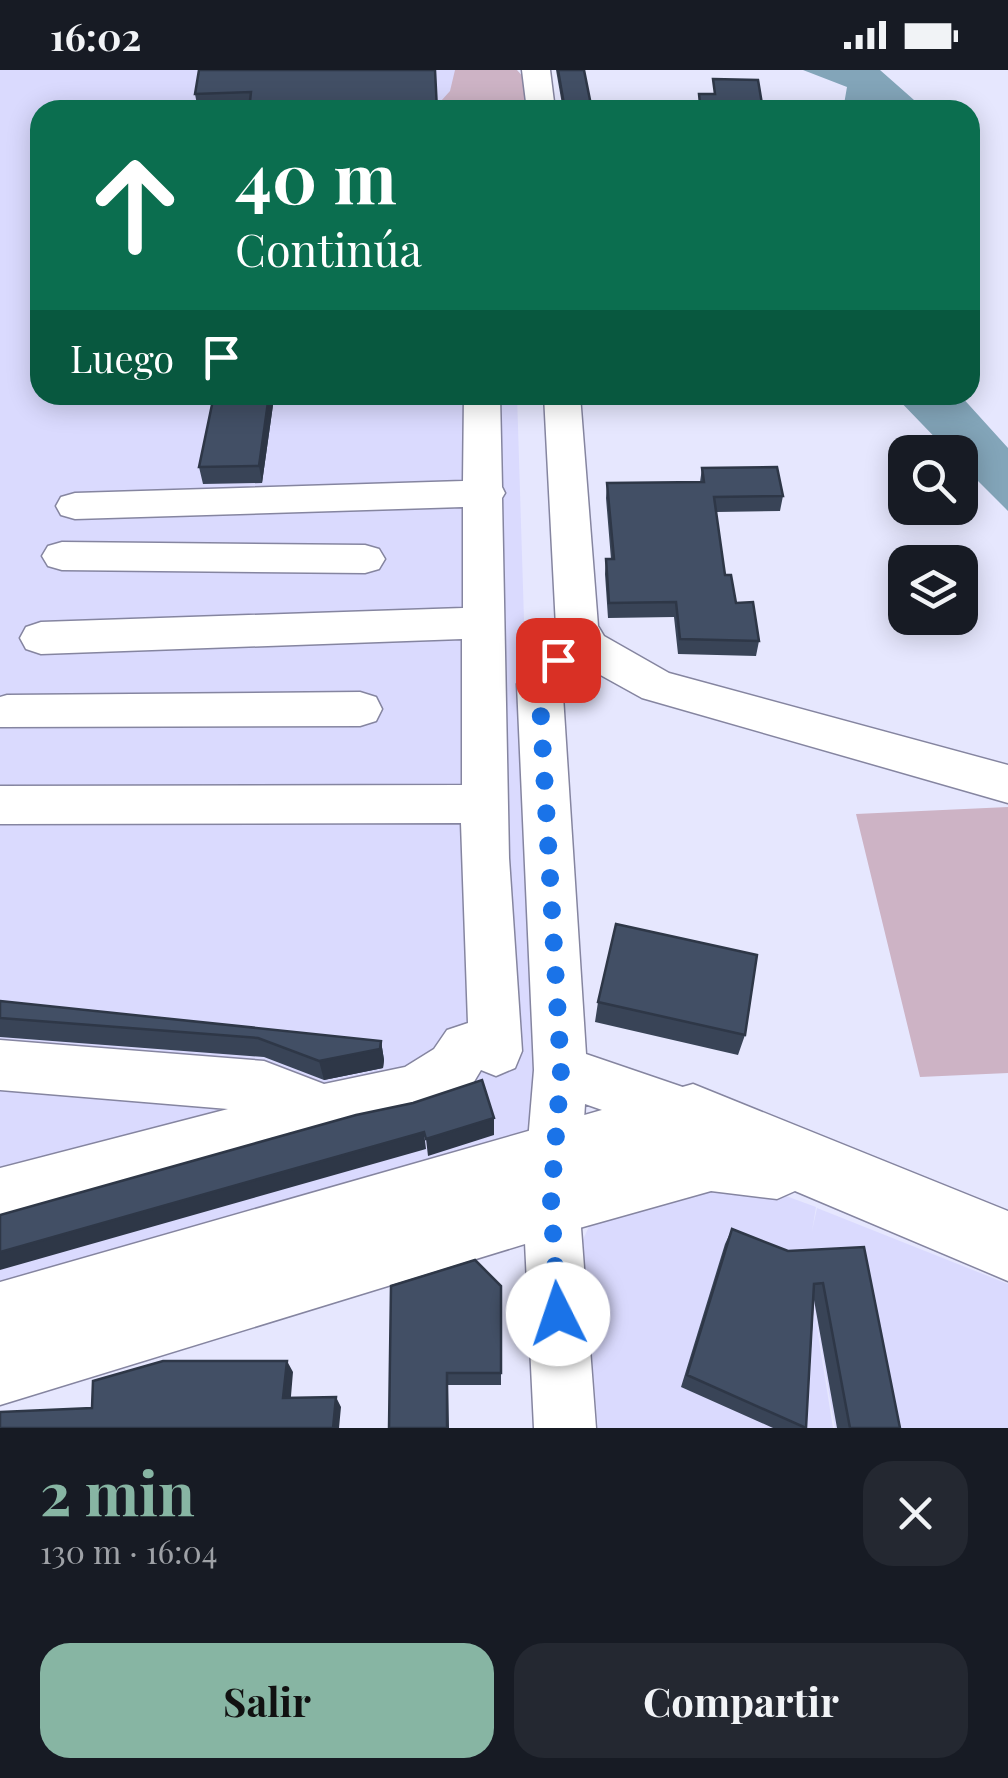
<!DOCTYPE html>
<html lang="es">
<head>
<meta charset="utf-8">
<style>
  :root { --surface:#171b24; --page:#242831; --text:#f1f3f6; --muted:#9ea1a6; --accent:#87b5a3 }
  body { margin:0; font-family:"Playfair Display",serif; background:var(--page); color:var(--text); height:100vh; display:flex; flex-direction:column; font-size:38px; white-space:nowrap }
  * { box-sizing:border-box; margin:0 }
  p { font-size:32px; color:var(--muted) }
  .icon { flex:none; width:55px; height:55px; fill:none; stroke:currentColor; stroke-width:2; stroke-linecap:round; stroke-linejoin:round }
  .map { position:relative; height:1358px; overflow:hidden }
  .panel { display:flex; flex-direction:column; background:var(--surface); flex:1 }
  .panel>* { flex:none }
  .top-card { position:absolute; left:30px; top:30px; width:950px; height:305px; border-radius:30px; box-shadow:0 5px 25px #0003; background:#0b6e4f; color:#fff; overflow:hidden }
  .fabs { position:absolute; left:888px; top:365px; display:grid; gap:20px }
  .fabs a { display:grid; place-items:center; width:90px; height:90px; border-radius:20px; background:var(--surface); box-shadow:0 5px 25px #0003; font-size:50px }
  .pin { position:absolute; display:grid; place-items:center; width:85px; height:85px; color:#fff; margin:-42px; border-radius:20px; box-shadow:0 5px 15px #0006 }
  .me { position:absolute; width:110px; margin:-55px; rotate:356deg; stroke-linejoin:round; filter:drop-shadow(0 0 8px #0008) }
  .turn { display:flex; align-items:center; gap:35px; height:210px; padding:0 40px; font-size:45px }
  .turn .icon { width:130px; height:130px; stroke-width:2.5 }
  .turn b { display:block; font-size:70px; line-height:85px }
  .then { display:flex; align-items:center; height:95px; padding:0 40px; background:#0003; gap:20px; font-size:38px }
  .round { display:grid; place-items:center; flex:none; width:105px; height:105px; border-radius:30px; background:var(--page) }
  .headline { display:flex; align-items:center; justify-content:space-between; height:170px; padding:0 40px }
  h1 { font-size:60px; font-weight:700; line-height:75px; color:var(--accent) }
  .cta { display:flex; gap:20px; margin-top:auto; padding:20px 40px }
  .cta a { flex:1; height:115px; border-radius:30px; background:var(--accent); color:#111; font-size:40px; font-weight:700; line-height:115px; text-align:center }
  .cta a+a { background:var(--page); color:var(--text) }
  .status { display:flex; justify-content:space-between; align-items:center; height:70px; padding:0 50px; background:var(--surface); direction:ltr }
  .status svg { height:28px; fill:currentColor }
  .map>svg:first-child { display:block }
</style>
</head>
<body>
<div class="status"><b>16:02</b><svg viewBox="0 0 49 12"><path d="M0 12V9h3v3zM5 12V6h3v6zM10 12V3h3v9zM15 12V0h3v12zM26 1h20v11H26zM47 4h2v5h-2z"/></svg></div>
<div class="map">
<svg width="1008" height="1358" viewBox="0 0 1008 1358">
  <rect width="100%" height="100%" fill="#e6e7fe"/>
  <!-- built -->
  <path fill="#dadafe" d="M0 0H502L505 40H40V325H517L540 1064 0 1211Z
    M748 1112 816 1137 812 1161 817 1138 1008 1214V1358H835L808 1201 833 1358H598L582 1172 594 1145Z"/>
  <!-- green -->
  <path fill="#cdb3c5" d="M455 0H517L527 11 529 40H447L441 31 450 21Z
    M1008 737V1003L920 1007 856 744Z"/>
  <!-- water -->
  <path fill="#83a5b9" d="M803 0H880L914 30 915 40H843L847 17Z
    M894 325H960L1008 378V441L960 393V382H949Z"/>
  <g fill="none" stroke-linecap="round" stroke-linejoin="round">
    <!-- minor casing -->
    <g stroke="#8585a0" stroke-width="3">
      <path id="minor" d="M522 0H550L555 40H527Z
        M464 325H500L502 417 505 423 502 428 509 788 522 981 515 998 496 1006 481 1000 472 1015 415 1047 319 1067 0 1154V1098L228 1039 0 1020V970L264 991 324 1014 405 997 434 979 447 960 468 953 461 753 0 754V716L462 715V569L41 584 26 579 20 568 26 557 41 552 463 538V437L75 449 61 445 56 436 61 427 75 423 463 411Z
        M544 325H580L598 556 604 566 669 603 1008 695V733L642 628 586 597 562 610 586 984 712 1027 720 1046 712 1065 693 1072 585 1034 579 1131 596 1358H534L523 1131 534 1000 517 614 528 588 564 571 556 557Z
        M62 472 365 475 379 479 385 489 379 499 365 503 62 500 48 496 42 486 48 476Z
        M360 622 376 627 382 639 376 651 360 656 0 657V627L7 625Z"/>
    </g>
    <!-- major casing -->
    <g stroke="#8585a0" stroke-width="3">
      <path id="major" d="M693 1014 1008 1141V1211L795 1121 777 1129 711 1121 551 1166 0 1335V1212Z"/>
    </g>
    <!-- minor -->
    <use href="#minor" fill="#fff" fill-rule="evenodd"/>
    <!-- major -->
    <use href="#major" fill="#fff" fill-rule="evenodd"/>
  </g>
  <!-- wall -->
  <path fill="#394457" d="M199 0 437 40H198L195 24Z
    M556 0H584L592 40H563Z
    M274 328 262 413 203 414 199 397Z
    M702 398 783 426 780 441 716 442 725 505 736 533 759 571 756 586 678 584 674 547 608 548 605 504 606 489H611L606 428 607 413 700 412Z
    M0 931 381 971 384 990 383 998 324 1010 264 987 0 967Z
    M598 932 745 965 738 985 595 952Z
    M732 1159 788 1181 864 1177 900 1358H837L814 1230 806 1358H773L681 1317 725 1174Z
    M391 1216H501V1315H448Z"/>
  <!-- shaded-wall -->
  <path fill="#2e3747" d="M269 325H273L274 328 262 413 259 396Z
    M381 971 384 990 383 998 324 1010 319 991Z
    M494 1048V1065L428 1086 426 1069Z
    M424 1062 426 1079 0 1200V1182Z
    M287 1291 293 1302 290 1338 283 1328Z
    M447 1303 448 1315 449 1358H447Z
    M336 1327 341 1337 339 1358H333Z"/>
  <!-- building -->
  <path fill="#424f65" stroke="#2e3747" stroke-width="2.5" d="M199 0H435L437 40H249L251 22 195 24Z
    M558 0H584L592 40H565Z
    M713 9 758 10 763 40H688V33L700 34 699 24H715Z
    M214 325H269L259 396 199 397Z
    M777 397 783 426 714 427 725 505H731L736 533 753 532 759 571 680 569 676 532 609 533 606 489H614L607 413 704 412 702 398Z
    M616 854 757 885 745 965 598 932Z
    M0 931 381 971 380 979 319 991 258 968 0 948Z
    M482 1010 494 1048 426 1069 424 1062 0 1182V1145L356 1045 413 1033Z
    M732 1159 788 1181 864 1177 900 1358H850L823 1213 814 1214 806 1358 687 1305Z
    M475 1190 501 1216V1303H447V1358H389L391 1216Z
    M163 1291H287L283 1328 336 1327 333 1358H0V1342L92 1338 93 1311Z"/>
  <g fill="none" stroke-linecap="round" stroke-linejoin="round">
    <!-- route -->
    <path stroke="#1a73e8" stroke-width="18" stroke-dasharray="0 32.4" d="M558 590 543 600 539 614 561 1000 551 1130 558 1244"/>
  </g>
</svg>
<div class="fabs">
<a><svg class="icon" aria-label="search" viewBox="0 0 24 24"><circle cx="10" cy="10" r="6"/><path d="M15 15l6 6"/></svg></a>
<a><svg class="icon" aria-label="layers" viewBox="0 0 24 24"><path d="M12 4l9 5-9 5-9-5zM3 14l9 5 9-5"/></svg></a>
</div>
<div class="pin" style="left:558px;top:590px;background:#d93025"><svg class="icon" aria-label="arrive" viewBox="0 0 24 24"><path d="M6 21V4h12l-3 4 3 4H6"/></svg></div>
<svg class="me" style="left:558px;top:1244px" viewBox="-20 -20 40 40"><circle r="19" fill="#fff"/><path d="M0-13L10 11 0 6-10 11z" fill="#1a73e8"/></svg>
<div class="top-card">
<div class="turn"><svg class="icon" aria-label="ahead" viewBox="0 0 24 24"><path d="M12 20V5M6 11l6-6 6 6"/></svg><div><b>40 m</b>Continúa</div></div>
<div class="then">Luego<svg class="icon" aria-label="arrive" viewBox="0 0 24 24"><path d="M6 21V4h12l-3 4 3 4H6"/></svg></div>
</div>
</div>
<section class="panel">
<div class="headline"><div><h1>2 min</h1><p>130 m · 16:04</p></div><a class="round"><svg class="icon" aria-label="close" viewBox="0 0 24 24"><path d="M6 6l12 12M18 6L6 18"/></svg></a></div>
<div class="cta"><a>Salir</a><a>Compartir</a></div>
</section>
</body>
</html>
